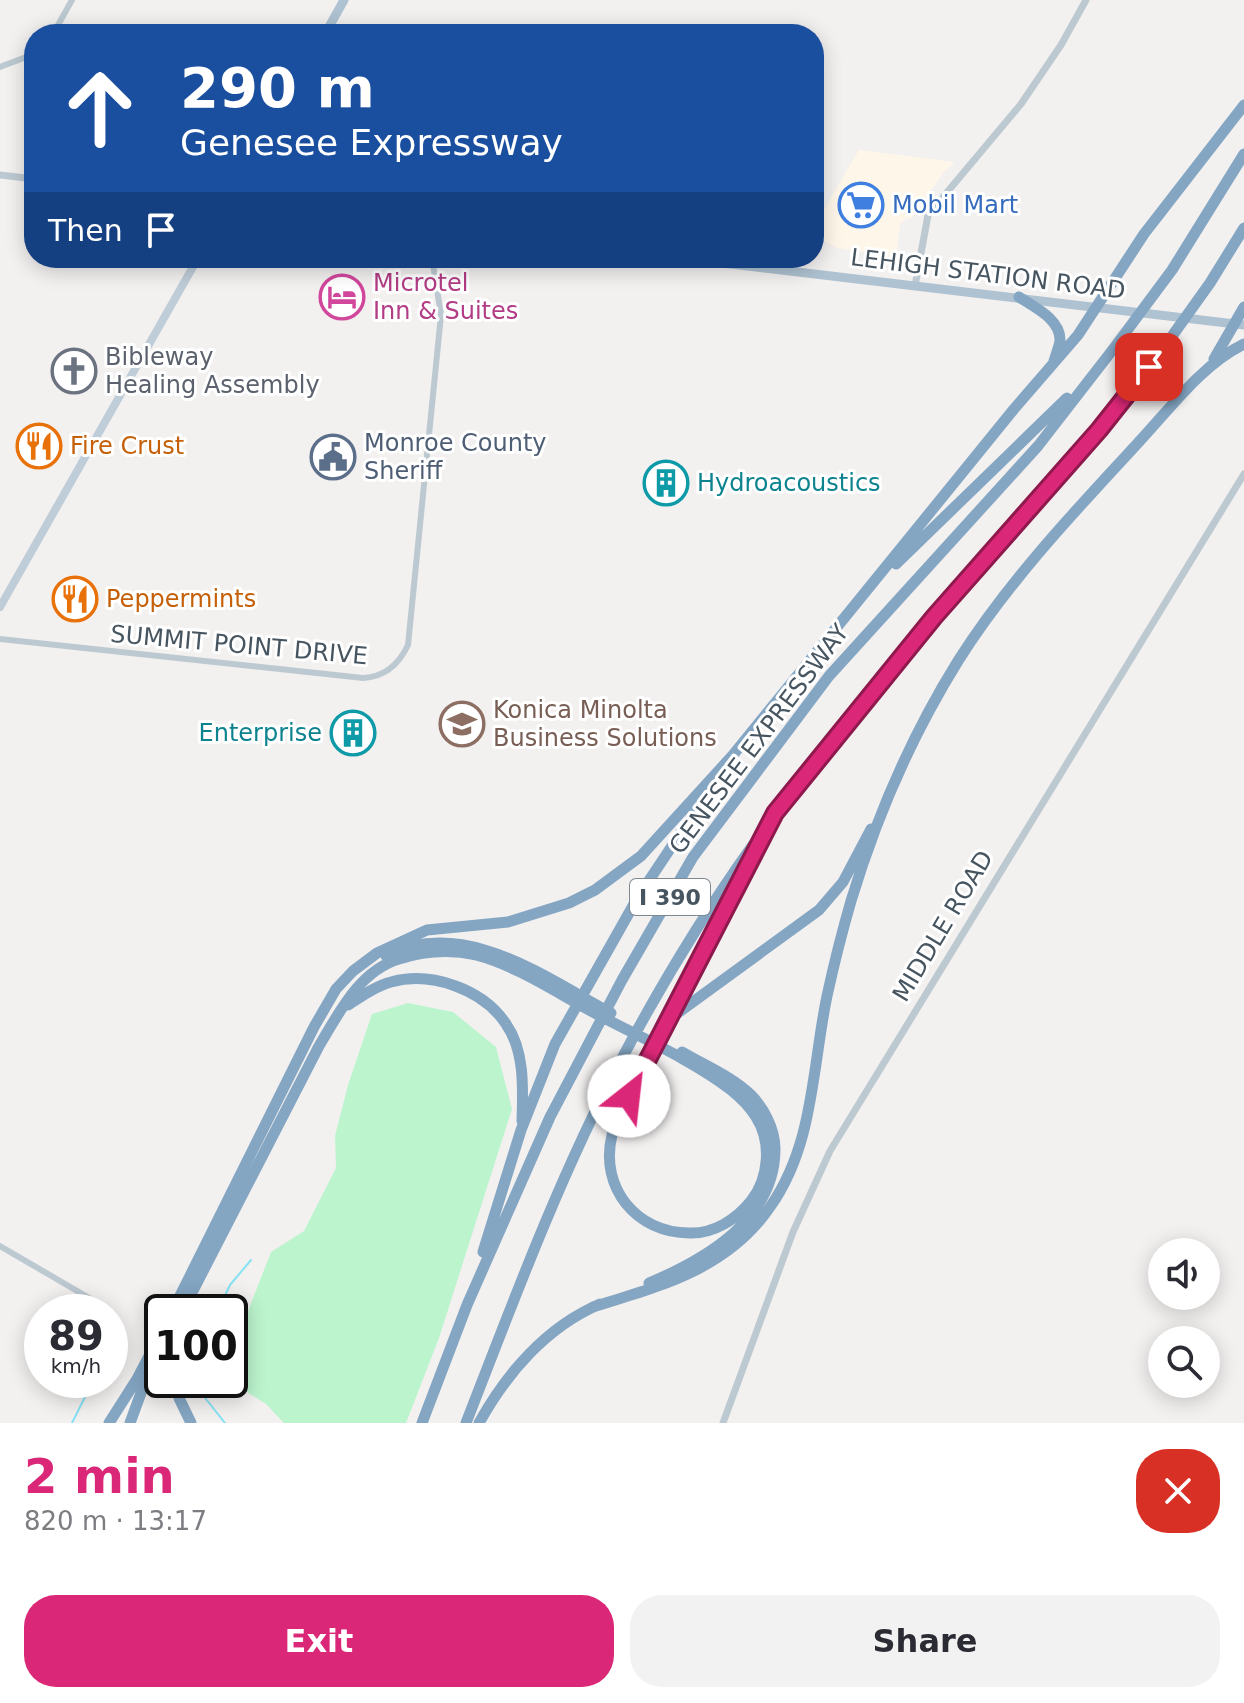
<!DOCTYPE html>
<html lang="en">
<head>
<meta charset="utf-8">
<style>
  :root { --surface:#fff; --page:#f2f2f3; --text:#2b2b33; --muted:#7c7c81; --accent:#db2777 }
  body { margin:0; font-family:"DejaVu Sans",sans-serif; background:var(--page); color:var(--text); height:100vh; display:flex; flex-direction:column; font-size:30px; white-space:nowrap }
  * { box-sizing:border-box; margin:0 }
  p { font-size:26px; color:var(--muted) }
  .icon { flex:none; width:44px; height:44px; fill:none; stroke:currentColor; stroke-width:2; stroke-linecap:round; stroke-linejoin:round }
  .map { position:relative; height:1423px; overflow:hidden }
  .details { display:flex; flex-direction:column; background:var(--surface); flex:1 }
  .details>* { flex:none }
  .guide { position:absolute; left:24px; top:24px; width:800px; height:244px; border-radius:32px; box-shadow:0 4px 20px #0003; background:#1a4fa0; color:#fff; overflow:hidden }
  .tools { position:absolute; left:1148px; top:1238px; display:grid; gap:16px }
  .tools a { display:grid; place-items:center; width:72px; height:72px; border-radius:50%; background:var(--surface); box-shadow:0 4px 20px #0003; font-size:40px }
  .speed { position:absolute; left:24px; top:1294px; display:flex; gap:16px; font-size:40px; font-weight:700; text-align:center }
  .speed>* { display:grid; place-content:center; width:104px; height:104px; border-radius:50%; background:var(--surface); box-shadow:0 4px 20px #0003; line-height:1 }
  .speed small { font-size:20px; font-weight:400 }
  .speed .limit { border:4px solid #111; border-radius:12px; background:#fff; color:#111 }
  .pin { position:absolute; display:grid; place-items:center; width:68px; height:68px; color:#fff; margin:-34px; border-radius:16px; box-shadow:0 4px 12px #0006 }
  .me { position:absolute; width:88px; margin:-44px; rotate:29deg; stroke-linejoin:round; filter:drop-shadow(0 0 6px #0008) }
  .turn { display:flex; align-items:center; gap:28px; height:168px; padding:0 24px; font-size:36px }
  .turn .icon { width:104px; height:104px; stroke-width:2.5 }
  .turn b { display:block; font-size:56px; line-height:68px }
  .then { display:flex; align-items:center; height:76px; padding:0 24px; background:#0003; gap:16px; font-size:30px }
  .round { display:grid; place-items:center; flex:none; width:84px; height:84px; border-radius:32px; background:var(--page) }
  .overview { display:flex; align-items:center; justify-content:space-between; height:136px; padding:0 24px }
  h1 { font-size:48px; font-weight:600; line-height:60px; color:var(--accent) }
  .cta { display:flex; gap:16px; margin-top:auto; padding:16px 24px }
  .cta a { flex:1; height:92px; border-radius:32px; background:var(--accent); color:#fff; font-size:32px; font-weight:600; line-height:92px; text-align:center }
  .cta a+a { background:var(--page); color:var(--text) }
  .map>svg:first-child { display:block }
</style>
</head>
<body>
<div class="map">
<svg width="1244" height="1423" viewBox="0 0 1244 1423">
  <rect width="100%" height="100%" fill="#f3f0f0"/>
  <!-- commercial -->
  <path fill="#fef7e9" d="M859 150 955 162 943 173 912 218 906 219 900 224 896 256 837 248 824 241 819 231V218Z"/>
  <!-- green -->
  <path fill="#bcf4ce" d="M408 1003 453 1012 496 1047 512 1109 439 1338 406 1423H284L266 1404 237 1386 231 1355 271 1252 304 1231 336 1168 335 1136 348 1085 372 1014Z"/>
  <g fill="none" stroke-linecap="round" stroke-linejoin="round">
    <!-- stream -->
    <path stroke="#85e3f4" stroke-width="2" d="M217 1312 230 1285 251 1260
      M191 1380 225 1423
      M72 1423 89 1389"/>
    <!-- minor -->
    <path stroke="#bdc9d1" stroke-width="6" d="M53 34 72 0
      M0 67 34 54
      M0 639 363 678C384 677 399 664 408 645L441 315 432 258
      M0 1246 108 1309"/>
    <!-- tertiary -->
    <path stroke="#bdc9d1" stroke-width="7" d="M0 175 34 179
      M915 286 928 215 1021 104 1061 45 1086 0
      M723 1423 793 1232 830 1151 1244 474"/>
    <!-- secondary -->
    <path stroke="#bfcdd9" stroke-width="8" d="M0 607 198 258"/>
    <!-- primary -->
    <path stroke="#aec2d1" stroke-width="9" d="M325 34 344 0
      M679 258 1244 325"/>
    <!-- motorway -->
    <path stroke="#84a6c3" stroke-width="11" d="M1019 297C1034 307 1061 319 1060 341 1059 347 1056 355 1054 361
      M1214 359 1244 307
      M896 564 1067 398
      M772 818 934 617 1099 430 1165 346 1210 283 1244 228
      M386 956C463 916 544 977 611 1013
      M348 1005C361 997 375 986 391 982 431 971 483 989 506 1024 525 1051 523 1089 522 1121
      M675 1015 819 910 843 882 871 829
      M483 1252 521 1130 555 1044 638 897 712 786
      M649 1283C706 1259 775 1219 775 1149 775 1129 764 1108 750 1094 731 1076 704 1065 682 1052
      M593 1307C660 1286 728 1269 770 1207 814 1145 812 1068 827 996 834 964 842 932 851 901 876 818 912 735 958 661 1008 582 1074 512 1137 444 1170 409 1201 365 1244 344
      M172 1312 314 1027 336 989 353 971 377 953 427 930 508 922 569 903 595 890 641 856 733 755 1014 409 1078 335 1144 234 1244 105
      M182 1312 319 1046C339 1013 359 971 399 959 424 951 450 949 476 955 515 965 554 991 589 1010 633 1034 693 1060 731 1090 741 1098 749 1106 756 1117 772 1142 769 1178 751 1201 736 1220 713 1234 689 1233 637 1233 599 1188 612 1135 620 1101 644 1069 660 1038 699 963 737 888 775 813
      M175 1380 179 1398 191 1423
      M109 1423 137 1379 162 1331
      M130 1423 145 1382 162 1349
      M422 1423 467 1305 550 1117 622 980 693 857 829 676 1038 446 1114 348 1172 270 1244 154
      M466 1423C513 1302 559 1178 619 1064 659 988 703 915 753 845
      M479 1423C506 1374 546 1327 600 1304"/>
  </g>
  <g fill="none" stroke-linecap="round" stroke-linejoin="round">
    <!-- route casing -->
    <g stroke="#8e194d" stroke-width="20">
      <path id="route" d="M629 1096 775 813 934 617 1099 430 1149 367"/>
    </g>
    <!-- route -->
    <use href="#route" stroke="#db2777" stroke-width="14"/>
  </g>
  <!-- icons -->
  <defs>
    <g id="supermarket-ring" transform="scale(2.3)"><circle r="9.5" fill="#fff" stroke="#3f7fe0" stroke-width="1.5"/><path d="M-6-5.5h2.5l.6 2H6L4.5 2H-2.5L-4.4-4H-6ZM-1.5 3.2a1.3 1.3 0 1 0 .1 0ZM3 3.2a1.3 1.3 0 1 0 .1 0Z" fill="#3f7fe0"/></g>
    <g id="hotel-ring" transform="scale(2.3)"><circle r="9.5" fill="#fff" stroke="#d1479c" stroke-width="1.5"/><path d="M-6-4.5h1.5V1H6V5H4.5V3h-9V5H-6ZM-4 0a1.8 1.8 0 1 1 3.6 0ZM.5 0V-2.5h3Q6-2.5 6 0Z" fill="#d1479c"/></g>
    <g id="church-ring" transform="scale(2.3)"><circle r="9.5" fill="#fff" stroke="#6b7280" stroke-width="1.5"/><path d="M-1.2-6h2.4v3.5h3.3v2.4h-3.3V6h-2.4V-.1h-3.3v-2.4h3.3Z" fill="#6b7280"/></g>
    <g id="restaurant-ring" transform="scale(2.3)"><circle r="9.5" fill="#fff" stroke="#e8710a" stroke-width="1.5"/><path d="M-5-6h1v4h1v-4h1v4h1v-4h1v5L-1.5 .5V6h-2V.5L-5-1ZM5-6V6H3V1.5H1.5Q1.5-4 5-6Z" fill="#e8710a"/></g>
    <g id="civic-ring" transform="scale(2.3)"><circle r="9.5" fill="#fff" stroke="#5c6f8a" stroke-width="1.5"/><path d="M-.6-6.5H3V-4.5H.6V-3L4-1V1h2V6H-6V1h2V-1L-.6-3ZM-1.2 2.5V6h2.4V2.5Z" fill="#5c6f8a"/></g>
    <g id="building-ring" transform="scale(2.3)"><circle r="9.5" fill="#fff" stroke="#0f9aa8" stroke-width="1.5"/><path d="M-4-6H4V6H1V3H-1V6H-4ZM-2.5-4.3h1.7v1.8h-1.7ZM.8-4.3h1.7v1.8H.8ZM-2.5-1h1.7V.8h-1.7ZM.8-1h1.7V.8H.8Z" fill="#0f9aa8"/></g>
    <g id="university-ring" transform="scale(2.3)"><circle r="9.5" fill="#fff" stroke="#8d6e63" stroke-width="1.5"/><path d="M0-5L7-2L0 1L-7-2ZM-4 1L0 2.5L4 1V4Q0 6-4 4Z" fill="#8d6e63"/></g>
  </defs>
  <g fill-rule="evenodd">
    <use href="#supermarket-ring" x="861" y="205"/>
    <use href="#hotel-ring" x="342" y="297"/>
    <use href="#church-ring" x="74" y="371"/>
    <use href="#restaurant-ring" x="39" y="446"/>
    <use href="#civic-ring" x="333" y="457"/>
    <use href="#building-ring" x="666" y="483"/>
    <use href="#restaurant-ring" x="75" y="599"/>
    <use href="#university-ring" x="462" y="724"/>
    <use href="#building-ring" x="353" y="733"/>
  </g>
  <g text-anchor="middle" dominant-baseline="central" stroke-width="6" stroke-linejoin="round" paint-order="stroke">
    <!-- shield labels -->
    <rect fill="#fff" stroke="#7e8890" stroke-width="2" x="630" y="879" width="80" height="36" rx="6"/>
    <g font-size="22" font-weight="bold" fill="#465560">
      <text x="670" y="897">I 390</text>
    </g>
    <!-- shop labels -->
    <g font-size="24" fill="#366cbe" stroke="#fff" text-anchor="start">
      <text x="892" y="205">Mobil Mart</text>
    </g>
    <!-- street labels -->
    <g font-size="24" fill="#465560" stroke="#fff">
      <text transform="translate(988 274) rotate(7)">LEHIGH STATION ROAD</text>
      <text transform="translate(239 645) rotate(5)">SUMMIT POINT DRIVE</text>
      <text transform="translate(759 739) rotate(-53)">GENESEE EXPRESSWAY</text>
      <text transform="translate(943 926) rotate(-59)">MIDDLE ROAD</text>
    </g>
    <!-- hotel labels -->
    <g font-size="24" fill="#b23c85" stroke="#fff" text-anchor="start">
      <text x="373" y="283">Microtel<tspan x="373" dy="28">Inn &amp; Suites</tspan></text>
    </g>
    <!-- worship labels -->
    <g font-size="24" fill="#5b616d" stroke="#fff" text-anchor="start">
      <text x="105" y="357">Bibleway<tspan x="105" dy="28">Healing Assembly</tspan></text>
    </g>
    <!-- service labels -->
    <g font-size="24" fill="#4e5e75" stroke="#fff" text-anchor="start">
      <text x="364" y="443">Monroe County<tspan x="364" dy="28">Sheriff</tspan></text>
    </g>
    <!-- food labels -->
    <g font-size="24" fill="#c56008" stroke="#fff" text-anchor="start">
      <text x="70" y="446">Fire Crust</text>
      <text x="106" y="599">Peppermints</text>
    </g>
    <!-- culture labels -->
    <g font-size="24" fill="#0d838f" stroke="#fff" text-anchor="start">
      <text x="697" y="483">Hydroacoustics</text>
      <text x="322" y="733" text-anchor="end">Enterprise</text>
    </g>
    <!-- education labels -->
    <g font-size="24" fill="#785e54" stroke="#fff" text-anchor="start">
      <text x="493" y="710">Konica Minolta<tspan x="493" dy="28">Business Solutions</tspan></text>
    </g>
  </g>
</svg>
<div class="tools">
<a><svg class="icon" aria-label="sound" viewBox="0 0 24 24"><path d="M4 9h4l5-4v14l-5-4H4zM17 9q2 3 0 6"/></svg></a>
<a><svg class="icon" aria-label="search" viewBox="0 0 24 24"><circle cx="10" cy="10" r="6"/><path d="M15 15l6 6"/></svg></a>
</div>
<div class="speed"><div>89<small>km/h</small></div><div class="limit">100</div></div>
<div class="pin" style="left:1149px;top:367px;background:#d93025"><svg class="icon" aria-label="arrive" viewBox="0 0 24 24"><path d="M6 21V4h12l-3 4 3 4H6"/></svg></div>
<svg class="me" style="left:629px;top:1096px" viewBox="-20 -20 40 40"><circle r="19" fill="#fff"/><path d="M0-13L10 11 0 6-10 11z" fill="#db2777"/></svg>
<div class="guide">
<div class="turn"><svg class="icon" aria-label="ahead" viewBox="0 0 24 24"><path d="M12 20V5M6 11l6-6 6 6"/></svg><div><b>290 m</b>Genesee Expressway</div></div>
<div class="then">Then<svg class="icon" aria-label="arrive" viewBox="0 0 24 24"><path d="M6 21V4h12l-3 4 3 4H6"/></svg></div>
</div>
</div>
<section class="details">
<div class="overview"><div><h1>2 min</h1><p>820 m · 13:17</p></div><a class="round" style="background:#d93025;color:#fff"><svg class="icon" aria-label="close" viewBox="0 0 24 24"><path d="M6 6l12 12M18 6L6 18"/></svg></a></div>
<div class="cta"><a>Exit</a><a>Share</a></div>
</section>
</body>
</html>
